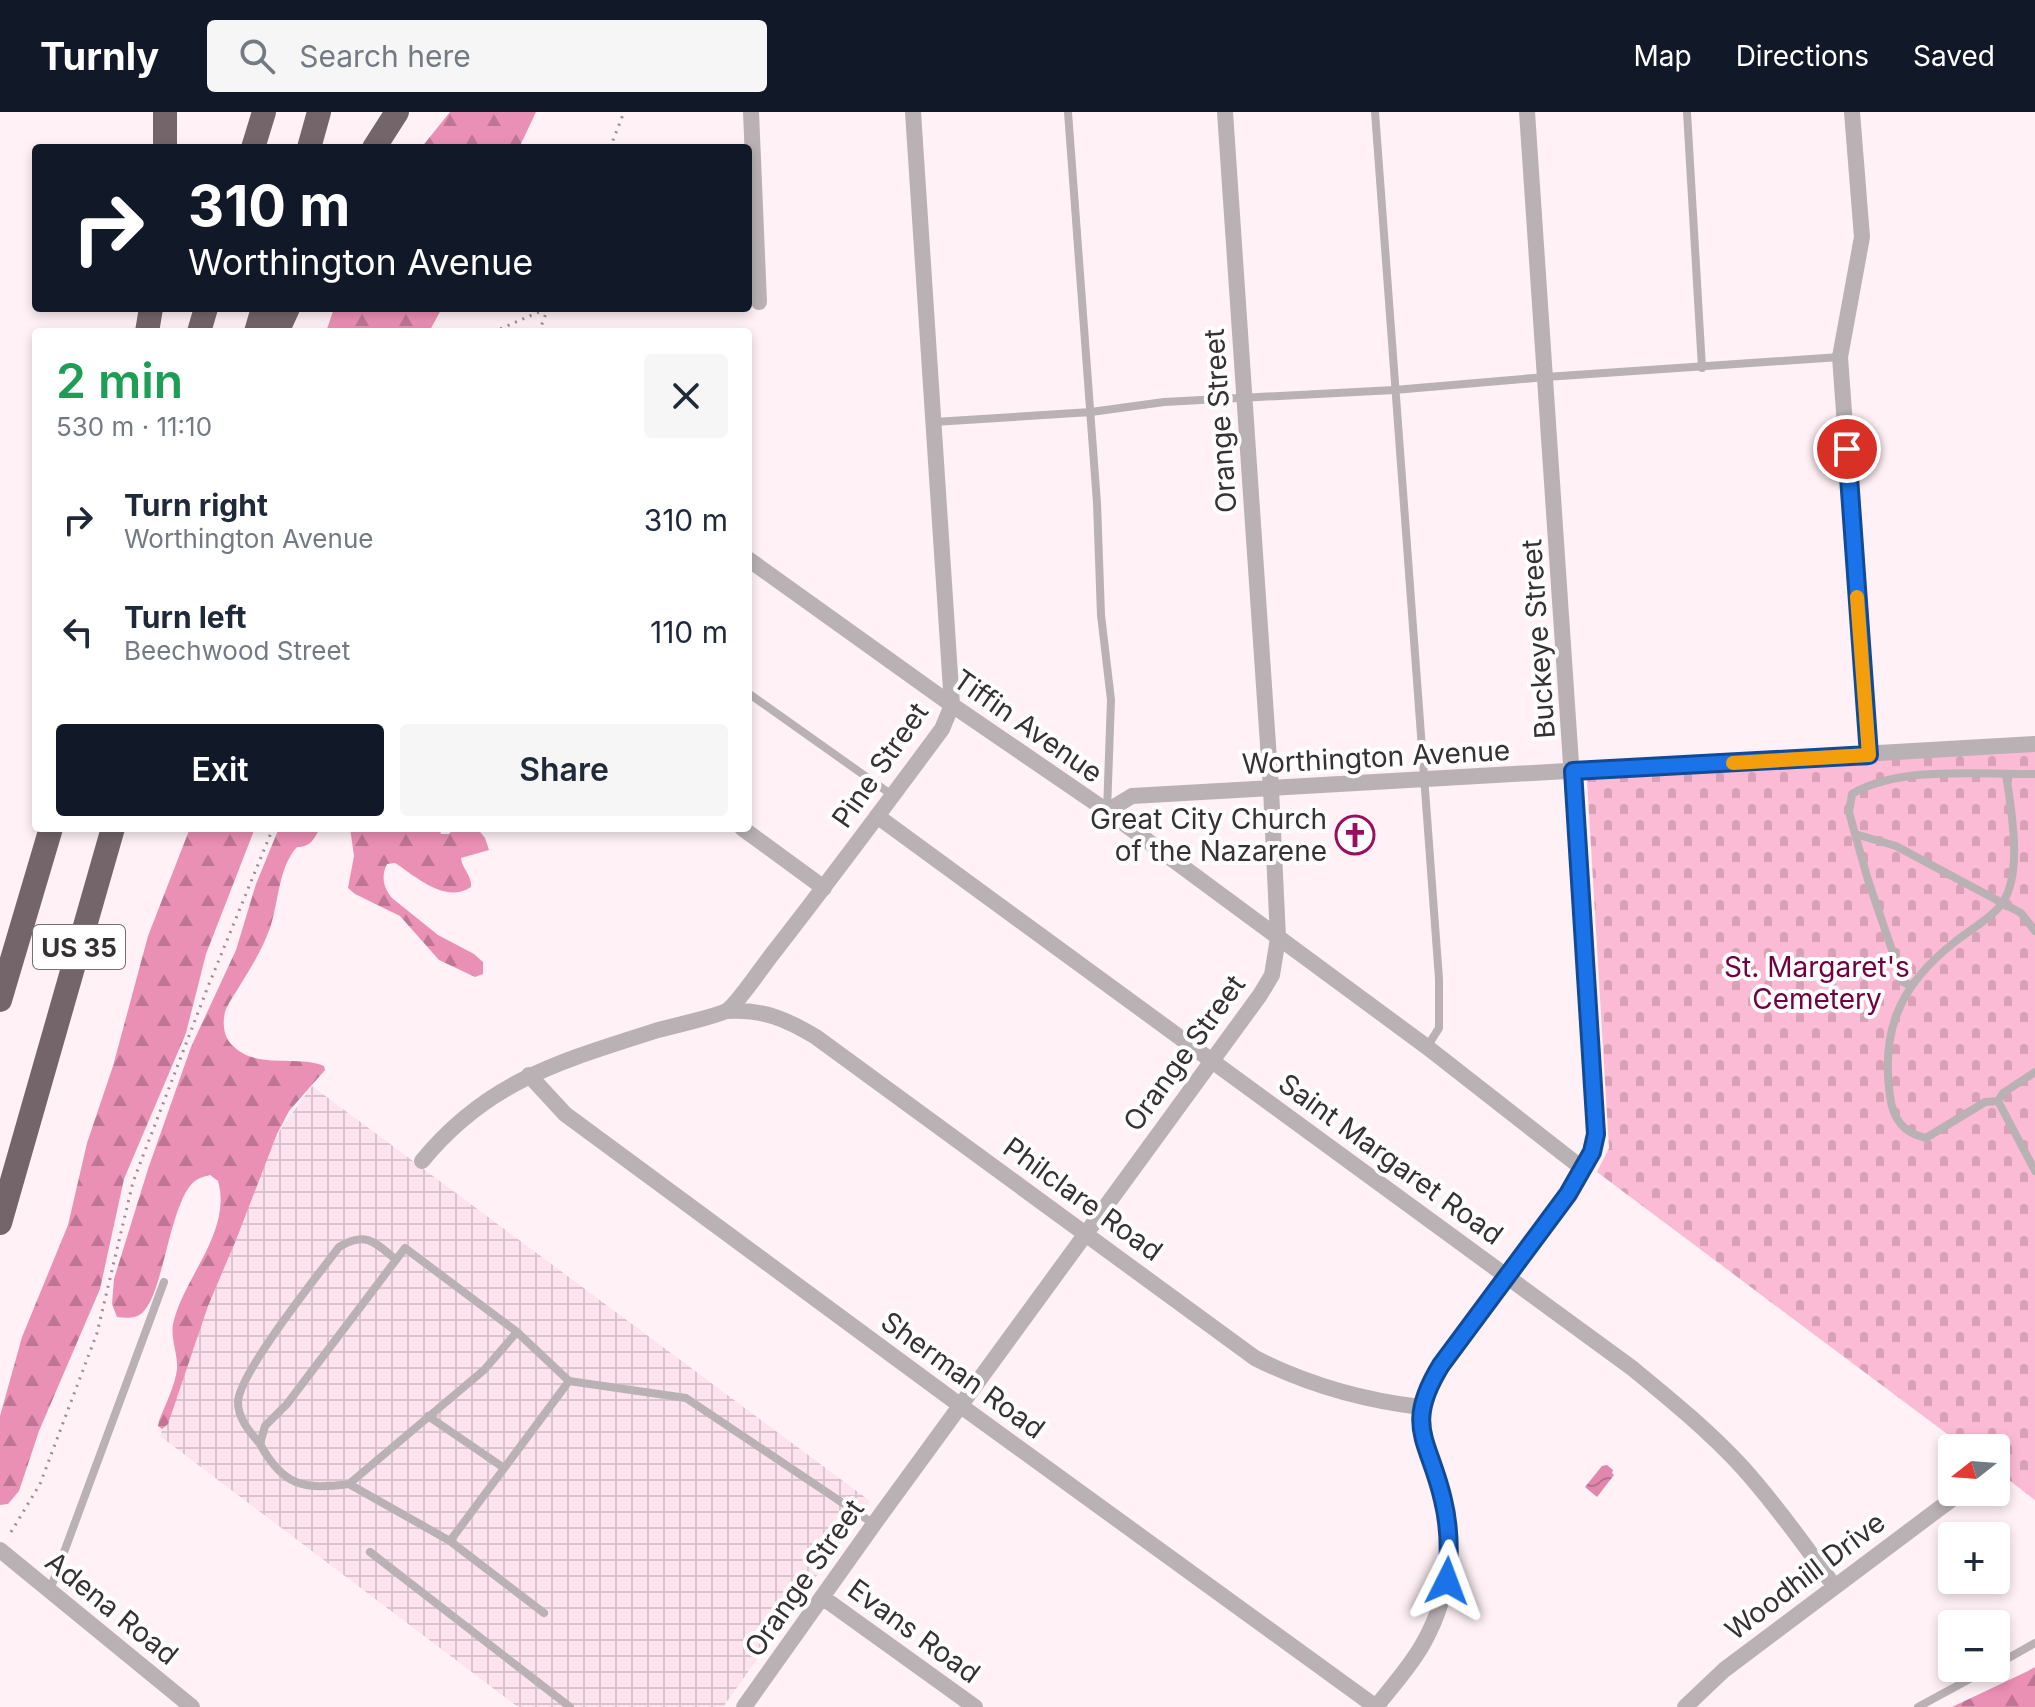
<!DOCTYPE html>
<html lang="en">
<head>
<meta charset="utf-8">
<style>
  :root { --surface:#fff; --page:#f6f6f7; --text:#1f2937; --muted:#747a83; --accent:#111827 }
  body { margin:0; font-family:Inter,sans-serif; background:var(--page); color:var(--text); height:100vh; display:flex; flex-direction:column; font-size:30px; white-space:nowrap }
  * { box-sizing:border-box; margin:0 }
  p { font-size:26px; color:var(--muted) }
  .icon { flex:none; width:44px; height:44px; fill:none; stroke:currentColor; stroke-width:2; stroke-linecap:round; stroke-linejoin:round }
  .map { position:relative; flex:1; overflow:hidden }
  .panel { position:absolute; left:32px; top:216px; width:720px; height:504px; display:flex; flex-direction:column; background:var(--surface); border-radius:8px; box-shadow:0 4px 12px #0003 }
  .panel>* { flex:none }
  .guide { position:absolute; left:32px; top:32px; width:720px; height:168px; border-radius:8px; box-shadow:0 4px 12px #0003; background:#111827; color:#fff; overflow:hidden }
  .needle { width:52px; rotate:253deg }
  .controls { position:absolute; left:1938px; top:1322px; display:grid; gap:16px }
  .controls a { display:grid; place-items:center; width:72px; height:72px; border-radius:8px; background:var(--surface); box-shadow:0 4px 12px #0003; font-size:40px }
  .pin { position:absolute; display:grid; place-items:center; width:68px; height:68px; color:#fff; margin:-34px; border:4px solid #fff; border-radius:50%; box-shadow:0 2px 8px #0007 }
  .me { position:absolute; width:88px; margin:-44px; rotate:3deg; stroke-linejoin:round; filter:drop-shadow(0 0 6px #0008) }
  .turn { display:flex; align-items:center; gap:28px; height:168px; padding:0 24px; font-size:36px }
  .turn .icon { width:104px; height:104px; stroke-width:2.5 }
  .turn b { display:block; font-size:56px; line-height:68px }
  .round { display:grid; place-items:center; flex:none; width:84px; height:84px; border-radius:8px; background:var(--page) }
  .overview { display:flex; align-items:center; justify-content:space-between; height:136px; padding:0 24px }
  h1 { font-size:48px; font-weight:600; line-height:60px; color:#1e9e55 }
  .button { display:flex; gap:16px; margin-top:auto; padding:16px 24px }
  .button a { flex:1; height:92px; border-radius:8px; background:var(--accent); color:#fff; font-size:32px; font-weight:600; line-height:92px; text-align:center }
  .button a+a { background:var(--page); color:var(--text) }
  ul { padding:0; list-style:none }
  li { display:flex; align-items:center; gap:24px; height:112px; padding:0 24px }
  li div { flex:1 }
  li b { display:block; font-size:30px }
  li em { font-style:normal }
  header { display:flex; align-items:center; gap:48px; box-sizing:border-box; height:112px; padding:0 40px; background:var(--accent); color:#fff }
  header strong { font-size:38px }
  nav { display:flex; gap:44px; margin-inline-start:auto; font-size:28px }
  .search { width:560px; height:72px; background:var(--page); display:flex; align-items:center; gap:20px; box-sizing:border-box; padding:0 28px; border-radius:8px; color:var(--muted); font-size:30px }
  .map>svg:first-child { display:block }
</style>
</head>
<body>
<header>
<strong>Turnly</strong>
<div class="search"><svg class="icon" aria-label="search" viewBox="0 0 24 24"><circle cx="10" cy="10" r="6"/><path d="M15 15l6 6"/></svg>Search here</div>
<nav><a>Map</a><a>Directions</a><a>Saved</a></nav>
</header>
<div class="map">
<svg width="2035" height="1595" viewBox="0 0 2035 1595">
  <defs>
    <pattern id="industrial-grid" width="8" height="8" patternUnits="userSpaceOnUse" patternTransform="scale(2)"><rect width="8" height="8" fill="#fde3ed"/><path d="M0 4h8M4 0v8" fill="none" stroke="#dac3cc"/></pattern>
    <pattern id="forest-firs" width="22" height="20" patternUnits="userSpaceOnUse" patternTransform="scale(2)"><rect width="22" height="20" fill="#eb90b5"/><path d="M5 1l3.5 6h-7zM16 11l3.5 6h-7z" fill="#bf7694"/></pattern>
    <pattern id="cemetery-stones" width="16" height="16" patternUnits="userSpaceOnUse" patternTransform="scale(2)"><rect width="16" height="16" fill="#fbbbd4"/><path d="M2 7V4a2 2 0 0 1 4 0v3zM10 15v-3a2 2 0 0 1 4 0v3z" fill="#d8a1b6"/></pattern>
    <pattern id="water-waves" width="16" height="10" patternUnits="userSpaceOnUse" patternTransform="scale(2)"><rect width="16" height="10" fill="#e186ac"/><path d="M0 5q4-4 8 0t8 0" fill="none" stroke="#b76e8d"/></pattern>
  </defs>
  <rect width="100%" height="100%" fill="#fff1f6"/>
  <!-- industrial -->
  <path fill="url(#industrial-grid)" d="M312 974 870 1389 723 1595H518L160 1324 230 1122 280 1018Z"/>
  <!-- forest -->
  <path fill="url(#forest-firs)" d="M450 0H536L519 36H421Z
    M334 196H442L429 220H326Z
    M190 716H255L206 842 186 921 124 1067 100 1177 39 1319 19 1379 8 1392 0 1393V1304L22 1225 68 1113 87 1031 113 954 148 824Z
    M279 716H320C314 727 311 735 297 735 278 756 279 790 270 816 263 835 253 853 242 870 237 879 230 888 226 897 222 908 223 923 231 932 256 959 294 942 324 954L325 958 289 999 277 1022 236 1128 208 1194 168 1312 162 1317 158 1314 159 1309C165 1293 175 1274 177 1257 178 1240 169 1225 174 1208 186 1163 232 1118 218 1069L210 1063C206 1064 201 1065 198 1067 170 1081 165 1181 142 1201 135 1207 126 1206 117 1205L112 1192 114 1167 148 1057 191 935 236 838 256 772Z
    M350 716H439L441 722H449L454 716H477L485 726 489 738 461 746C462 757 472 763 471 775 445 792 417 765 395 751L387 752C381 764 383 775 392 786L438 823 474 842 483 850V862L475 865 439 848 400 804 355 782 348 776 354 744Z
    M2035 1555V1595H1952L2028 1559Z"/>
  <!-- cemetery -->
  <path fill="url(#cemetery-stones)" d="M2035 636V1388L1996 1358V1336H1966L1597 1060 1609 1036 1587 668Z"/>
  <!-- water -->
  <path fill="url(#water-waves)" d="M1607 1353 1613 1358 1612 1361 1614 1363 1597 1385 1585 1375 1602 1354Z"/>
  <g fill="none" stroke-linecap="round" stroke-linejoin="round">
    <!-- path -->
    <path stroke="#998e92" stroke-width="3" stroke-dasharray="2 6" stroke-linecap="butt" d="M610 36 624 0
      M493 220 548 196
      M539 220 548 196
      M11 1420 40 1372 97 1221 133 1070 207 877 273 716"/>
    <!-- lane -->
    <path stroke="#b9b1b4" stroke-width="8" d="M1068 0 1097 391 1101 503 1111 588 1107 699
      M1375 0 1439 867V916L1427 935
      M1687 0 1702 256
      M934 310 1091 300 1164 290 1394 278 1546 265 1840 245
      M748 581 892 683
      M2006 662C2011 697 2023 759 2003 790 1992 806 1971 817 1956 829 1903 870 1880 915 1890 984 1893 1007 1903 1021 1926 1026L1985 990 1998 989 2035 1059
      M2035 662C1979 663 1901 653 1852 682L1849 700 1855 722 1896 734 2021 801 2035 819
      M1855 722 1868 768 1903 870 1910 873
      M1998 989 2003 981 2035 960
      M517 1220 484 1258 349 1372C303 1378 283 1374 260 1332L265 1314 287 1292 405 1136 517 1220 569 1269 686 1286 874 1412
      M428 1304 504 1356
      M260 1332C250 1320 238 1307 238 1290 239 1261 318 1163 339 1135 366 1119 375 1130 396 1148
      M349 1372 450 1429
      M370 1440 570 1595
      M50 1478 164 1170
      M544 1501 450 1429 569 1269
      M1996 1553 2035 1531
      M1918 1595 1990 1556"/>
    <!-- street -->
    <path stroke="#b9b1b4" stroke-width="16" d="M751 0 759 190
      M1852 0 1862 125 1840 245 1869 643
      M748 447 952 593 1107 699 1427 935 1583 1057
      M1107 699 1132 684 2035 632
      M877 704 1632 1256C1671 1288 1709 1319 1743 1356 1776 1393 1805 1433 1834 1474
      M742 716 824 776
      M727 899C763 897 786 907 816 925L1255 1246C1308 1273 1362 1288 1420 1295
      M529 963 565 1002 961 1294 1376 1595
      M422 1049C488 968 562 949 658 918 670 915 721 903 728 898 739 890 766 849 777 836 833 764 888 690 942 617L952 593 913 0
      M0 1438 192 1595
      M822 1485 975 1595
      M744 1595 874 1412 1260 883 1272 863 1278 826 1271 677 1225 0
      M1376 1595C1392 1574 1412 1553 1424 1530 1453 1478 1454 1425 1438 1369 1427 1331 1414 1314 1428 1274L1568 1082 1592 1040 1596 1022 1527 0
      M1685 1595 1724 1558 1960 1381"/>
    <!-- highway -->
    <path stroke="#74656a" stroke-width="24" d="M165 0V36
      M253 36 264 0
      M309 36 319 0
      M374 36 397 0
      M147 220 151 196
      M199 220 206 196
      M256 220 263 196
      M277 220 288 196
      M0 888 51 716
      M0 1111 113 716"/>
  </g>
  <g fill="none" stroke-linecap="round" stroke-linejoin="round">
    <!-- route casing -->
    <g stroke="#114b97" stroke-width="20">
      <path id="route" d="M1447 1469C1450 1441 1450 1416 1443 1388 1429 1327 1403 1315 1441 1253L1568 1082 1592 1040 1596 1022 1573 659 1869 643 1847 337"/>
    </g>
    <!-- route -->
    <use href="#route" stroke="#1a73e8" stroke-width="14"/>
    <!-- slow -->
    <path stroke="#f59e0b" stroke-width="14" d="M1733 651 1869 643 1857 485"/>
  </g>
  <!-- icons -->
  <defs>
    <g id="church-ring" transform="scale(2)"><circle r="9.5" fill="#fff" stroke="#9b0d5d" stroke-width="1.5"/><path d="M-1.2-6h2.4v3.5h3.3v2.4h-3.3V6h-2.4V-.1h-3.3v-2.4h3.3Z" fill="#9b0d5d"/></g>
  </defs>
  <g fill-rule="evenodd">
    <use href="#church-ring" x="1355" y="723"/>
  </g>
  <g text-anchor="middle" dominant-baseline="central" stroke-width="8" stroke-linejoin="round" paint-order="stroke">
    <!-- shield labels -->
    <rect fill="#fff" stroke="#746f70" stroke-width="2" x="33" y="813" width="92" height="44" rx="6"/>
    <g font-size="26" font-weight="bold" fill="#383133">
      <text x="79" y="835">US 35</text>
    </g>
    <!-- street labels -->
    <g font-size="28" fill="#383133" stroke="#fff">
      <text transform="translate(1220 309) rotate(-94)">Orange Street</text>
      <text transform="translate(1538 527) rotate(-94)">Buckeye Street</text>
      <text transform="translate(1028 614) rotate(35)">Tiffin Avenue</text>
      <text transform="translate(1376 645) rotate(-3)">Worthington Avenue</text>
      <text transform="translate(880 653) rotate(-55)">Pine Street</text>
      <text transform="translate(1184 941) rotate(-54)">Orange Street</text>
      <text transform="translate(1391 1047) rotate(36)">Saint Margaret Road</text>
      <text transform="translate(1083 1087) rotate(36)">Philclare Road</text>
      <text transform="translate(963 1263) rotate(36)">Sherman Road</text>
      <text transform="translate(1805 1464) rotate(-37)">Woodhill Drive</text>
      <text transform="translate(804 1466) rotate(-55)">Orange Street</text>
      <text transform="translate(112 1496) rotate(39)">Adena Road</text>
      <text transform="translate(914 1519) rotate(36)">Evans Road</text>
    </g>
    <!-- poi labels -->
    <g font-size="28" fill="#383133" stroke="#fff" text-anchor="end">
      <text x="1327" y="707">Great City Church<tspan x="1327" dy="32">of the Nazarene</tspan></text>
    </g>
    <!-- park labels -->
    <g font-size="28" fill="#710041" stroke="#fff">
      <text x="1817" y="855">St. Margaret's<tspan x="1817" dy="32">Cemetery</tspan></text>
    </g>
  </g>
</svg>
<div class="controls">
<a><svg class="needle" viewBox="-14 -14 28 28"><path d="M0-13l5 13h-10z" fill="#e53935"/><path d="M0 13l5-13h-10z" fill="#747a83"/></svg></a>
<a>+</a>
<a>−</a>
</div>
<div class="pin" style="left:1847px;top:337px;background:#d93025"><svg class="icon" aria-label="arrive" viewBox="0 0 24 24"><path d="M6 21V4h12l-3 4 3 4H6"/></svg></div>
<svg class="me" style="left:1447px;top:1469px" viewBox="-20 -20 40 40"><path d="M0-17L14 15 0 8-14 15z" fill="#1a73e8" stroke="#fff" stroke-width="4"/></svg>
<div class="guide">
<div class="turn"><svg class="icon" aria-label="right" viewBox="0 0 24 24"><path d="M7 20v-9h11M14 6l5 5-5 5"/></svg><div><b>310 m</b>Worthington Avenue</div></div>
</div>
<section class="panel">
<div class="overview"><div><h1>2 min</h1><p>530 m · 11:10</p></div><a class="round"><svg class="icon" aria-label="close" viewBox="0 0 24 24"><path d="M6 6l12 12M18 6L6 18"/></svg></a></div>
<ul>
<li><svg class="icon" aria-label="right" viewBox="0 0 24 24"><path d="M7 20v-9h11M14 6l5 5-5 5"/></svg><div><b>Turn right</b><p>Worthington Avenue</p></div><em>310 m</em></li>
<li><svg class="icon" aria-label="left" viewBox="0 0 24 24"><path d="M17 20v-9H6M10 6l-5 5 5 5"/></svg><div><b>Turn left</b><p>Beechwood Street</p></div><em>110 m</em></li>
</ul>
<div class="button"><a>Exit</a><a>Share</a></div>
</section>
</div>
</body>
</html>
